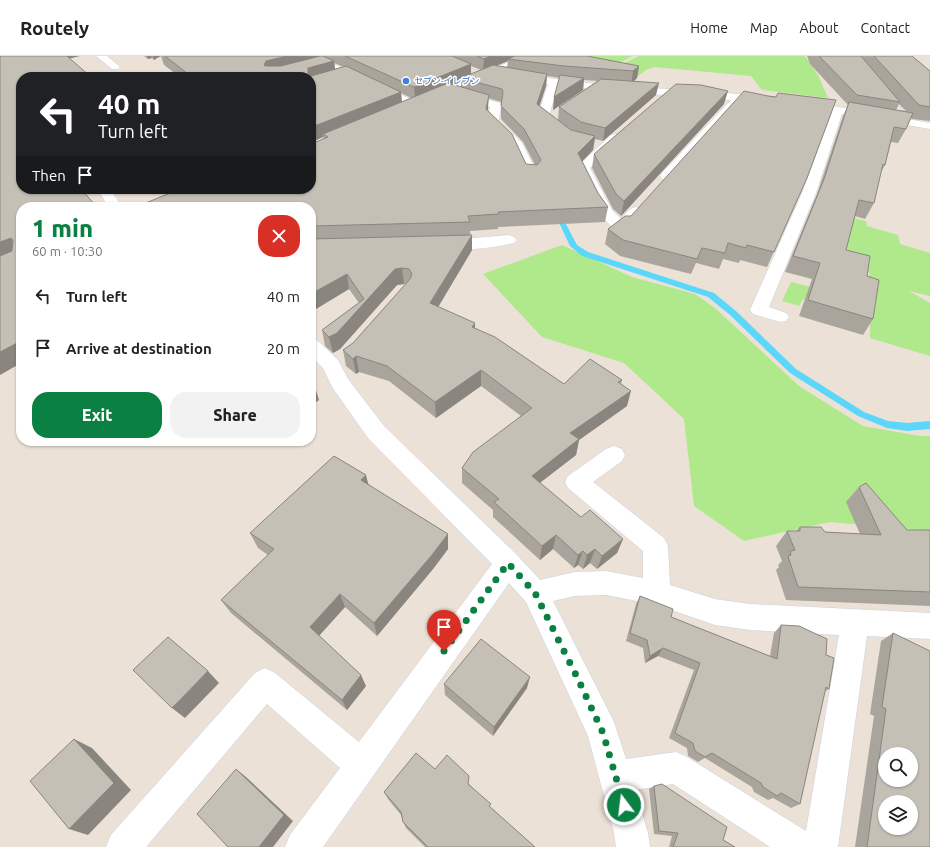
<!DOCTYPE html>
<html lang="en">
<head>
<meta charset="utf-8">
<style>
  :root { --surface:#fff; --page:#f2f2f2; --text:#222; --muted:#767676; --line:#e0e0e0; --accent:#0b8043 }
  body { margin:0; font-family:Ubuntu,"Noto Sans JP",sans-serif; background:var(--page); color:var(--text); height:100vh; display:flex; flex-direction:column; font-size:15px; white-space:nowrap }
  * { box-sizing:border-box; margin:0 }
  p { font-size:13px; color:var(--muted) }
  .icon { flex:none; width:22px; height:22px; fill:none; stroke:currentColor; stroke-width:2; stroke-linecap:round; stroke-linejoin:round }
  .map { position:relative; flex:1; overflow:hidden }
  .panel { position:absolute; left:16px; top:146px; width:300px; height:244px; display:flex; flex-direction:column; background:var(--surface); border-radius:16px; box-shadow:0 1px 3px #0004 }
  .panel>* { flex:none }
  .guide { position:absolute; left:16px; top:16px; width:300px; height:122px; border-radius:16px; box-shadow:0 1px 3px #0004; background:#202124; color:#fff; overflow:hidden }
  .tools { position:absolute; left:878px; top:691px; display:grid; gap:8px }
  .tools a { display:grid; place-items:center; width:40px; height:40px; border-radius:50%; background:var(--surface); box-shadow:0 1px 3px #0004; font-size:20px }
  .pin { position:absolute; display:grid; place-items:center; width:34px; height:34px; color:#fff; margin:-41px -17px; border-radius:50% 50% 50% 0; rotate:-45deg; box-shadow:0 0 4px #0007 }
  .pin .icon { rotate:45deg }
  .me { position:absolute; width:44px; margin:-22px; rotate:345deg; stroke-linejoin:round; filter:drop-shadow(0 0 3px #0008) }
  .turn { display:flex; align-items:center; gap:14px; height:84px; padding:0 16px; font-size:18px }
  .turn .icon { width:52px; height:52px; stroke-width:2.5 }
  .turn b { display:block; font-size:28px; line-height:34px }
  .then { display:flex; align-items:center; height:38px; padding:0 16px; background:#0003; gap:8px; font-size:15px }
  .round { display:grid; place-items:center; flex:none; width:42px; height:42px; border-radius:16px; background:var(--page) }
  .overview { display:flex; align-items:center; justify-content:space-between; height:68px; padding:0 16px }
  h1 { font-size:24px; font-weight:800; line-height:30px; color:var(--accent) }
  .cta { display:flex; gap:8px; margin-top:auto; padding:8px 16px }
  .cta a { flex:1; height:46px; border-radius:16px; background:var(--accent); color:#fff; font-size:16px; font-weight:800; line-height:46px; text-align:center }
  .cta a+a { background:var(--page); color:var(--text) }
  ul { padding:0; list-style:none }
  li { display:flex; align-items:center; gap:12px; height:52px; padding:0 16px }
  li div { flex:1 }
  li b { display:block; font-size:15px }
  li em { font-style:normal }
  header { display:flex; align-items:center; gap:24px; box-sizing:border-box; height:56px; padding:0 20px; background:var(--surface); border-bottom:1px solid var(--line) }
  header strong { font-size:19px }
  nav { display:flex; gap:22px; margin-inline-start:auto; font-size:14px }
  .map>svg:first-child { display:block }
</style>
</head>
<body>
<header>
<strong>Routely</strong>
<nav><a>Home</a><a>Map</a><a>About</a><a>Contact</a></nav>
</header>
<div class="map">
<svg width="930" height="791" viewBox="0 0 930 791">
  <rect width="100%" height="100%" fill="#ece1d6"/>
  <!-- green -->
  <path fill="#afe98b" d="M580 0H633L604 14Z
    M639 0H805L818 19 828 42 762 34 751 20 654 11 646 14 637 21 607 16Z
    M843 160 866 165 867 170 898 179 900 188 930 197V240L909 235 930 247V300L870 282V258L803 243 799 250 782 245 791 226 823 234 865 233 870 217 826 206 852 196 845 192Z
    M562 189 632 221 695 238 716 253 799 330 863 370 920 380H930V475L830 466 744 485 694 450 684 363 624 307 542 281 483 218Z"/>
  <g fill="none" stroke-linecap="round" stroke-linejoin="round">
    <!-- stream -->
    <path fill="#5bd7fb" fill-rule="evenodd" d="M555 155H559L577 189 588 196 714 237 736 255 796 313 864 356 888 365 907 367 930 365V373L907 375 887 372 858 360 790 317 730 259 708 241 582 200 570 190 554 156Z"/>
    <!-- minor casing -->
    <g stroke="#cbd0e2" stroke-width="1">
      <path id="minor" d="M96 0H107L120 11 118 13H112Z
        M325 4 419 47 420 49 419 51H411L324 10 284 21H268L269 19Z
        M517 18 596 28 769 40 774 43 769 46 742 44 672 123H662L660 120 662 117 731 44 596 34 558 29 549 60 566 72 568 75 566 78H558L537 61 548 28 513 23 512 21 513 19Z
        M461 36 500 47 501 49 499 64 522 87 538 119 536 122H526L512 91 487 65 490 51 457 41 456 39Z
        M804 45 930 67V73L842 58 816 137 769 251 786 257 789 261 786 265 780 266 753 258 750 254 802 137 832 56 800 50 799 48 800 46Z
        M615 78 619 79 621 82 619 85 590 112 612 154 621 163C627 156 631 149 641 152L643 155C639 161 629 175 621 175 605 175 583 124 577 111L611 79Z
        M95 133H110L122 151H108L102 140Z
        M509 179 514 181 517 184 514 187C494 192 458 196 438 191L435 188 438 185Z
        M311 283 318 285 338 304 348 323 384 370 517 499 540 524 575 516 606 515 643 522V495L568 432 565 426 568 420 606 393 614 390 622 393 625 399 622 405 593 426 664 482 668 490 670 529 715 543 750 548 930 557V583L867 580 838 791H770L673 728 635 734 648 777 650 791H616L614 777 588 680 526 546 509 527 323 791H285L290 779 340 712 267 648 146 791H106L111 779 255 617 265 612 275 617 359 686 492 508 368 382 332 331 323 312 311 300ZM606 539 657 549 715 569 750 574 839 579 806 775 687 701 676 696 626 703 614 666 553 545 575 540Z"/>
    </g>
    <!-- secondary casing -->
    <g stroke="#cbd0e2" stroke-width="1">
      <path id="secondary" d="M523 0H536L534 2 436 44 432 45 427 42 428 40Z"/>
    </g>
    <!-- minor -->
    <use href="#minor" fill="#fff" fill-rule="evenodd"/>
    <!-- secondary -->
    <use href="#secondary" fill="#fff" fill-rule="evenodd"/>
  </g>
  <!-- wall -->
  <path fill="#a9a59d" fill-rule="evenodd" d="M144 0H587L639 10 637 22 634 25 656 39 603 85 595 83 593 94 582 105 598 137 608 151 605 166 498 171V173L470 175 472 194 438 251 475 272 564 328 622 324 621 328 627 350 579 384 576 399 540 427 581 461 623 483 617 497 597 513 590 507 583 513 578 509 574 512 553 493 540 504 493 461V454L462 427V412L521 360 481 330 436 362 389 325 359 316 356 318 346 310 343 294 353 287 406 228H404L397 229 340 293 333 297 325 290 322 274 359 247 349 233 311 256V151L171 137 167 133H311L324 83 323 81 314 85 311 83V21H180L164 9 161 0 157 2 154 4 152 2 148 3ZM508 5 507 11 496 10ZM334 7 344 11 335 13ZM471 10 481 14 471 18ZM547 20 560 22 553 54 583 34 584 24 598 25 559 51 558 64 572 75 571 74 539 50 546 30ZM461 24V31L451 28ZM401 37 411 42 402 46ZM488 42 501 46V63L523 86 535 109 526 108 488 54Z
    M807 0H912L930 15V65L912 63 911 62 906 73 898 87 891 86 885 109 880 118 874 147 865 163 855 160 846 194 867 220 873 263 863 279 799 260 812 223 785 216 817 138 843 60 848 49 810 8ZM899 48 906 55 896 54Z
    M768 40 776 41 807 122 767 211 740 204 739 207 723 203 719 213 696 207 691 218 620 200 605 188 608 173 631 160Z
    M724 48 621 160 613 153 592 112 594 98Z
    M368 429 448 478V493L433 513 377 580 345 551 319 580 366 630 347 654 231 557 221 544 268 499 258 492 250 477Z
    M859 431 907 474H930V550L786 544 776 514 779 511 778 509 782 505 776 490 787 475H796L800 471 825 476 860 478 846 446Z
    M640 540 671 561 770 600 774 577 781 569 826 599 829 633 825 635 800 748 791 752 773 742 768 744 754 736 752 731 705 702 698 706 688 700 687 692 669 682 694 614 658 600 645 607 643 592 626 585 636 548Z
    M893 577 930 791H855L874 660 870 658 881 585Z
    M444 628 527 632 493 680 445 639Z
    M435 713 469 728 490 751 535 791H425L406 772 403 766 401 759 388 743 384 736Z
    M654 730 723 784 735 791H669L672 780 654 778 649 733Z"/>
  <!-- shaded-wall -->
  <path fill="#8a867f" d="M62 0H80L64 4Z
    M147 0H151L152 2 148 3Z
    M153 0H161L157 2 154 4Z
    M287 0H325L326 3 267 21 264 9 266 5Z
    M490 0H519L508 3V5L483 15 484 3Z
    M334 5 336 18 308 21V12Z
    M471 8V20L461 22V24L415 43 414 31Z
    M639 10 637 22 631 28 633 15Z
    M547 18 546 30 536 61 537 48Z
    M584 22 583 34 553 54 554 41Z
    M659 27 656 39 603 85 605 72Z
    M728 35 724 48 621 160 624 145Z
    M401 36 402 48 323 78V81L314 85 312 71Z
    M489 39 488 52 486 66V53Z
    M595 80 593 94 576 112 578 97Z
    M171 133H189L173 139Z
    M472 179V194L431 263 430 247Z
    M11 182 20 198 0 206V186Z
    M402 212 404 228 397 229 340 293 333 297 329 281 395 213Z
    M347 218 349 233 311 256V238Z
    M475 267V283L472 271Z
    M21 282V307L0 319V296Z
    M356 300 359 316 356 318 353 303Z
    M481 314V330L436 362 435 346Z
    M314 328 319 344 311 350V330Z
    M631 335 627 350 579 384 576 399 529 435 532 420 570 377Z
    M366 419 370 435 361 424Z
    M448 478V493L433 513 377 580 374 567Z
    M556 479 553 493 540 504 542 490Z
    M623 483 617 497 597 513 602 500Z
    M595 493 590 507 583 513 587 499Z
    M583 495 578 509 574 512 578 499Z
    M340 538 345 551 316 583 310 571Z
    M663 592 658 600 645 607 650 600Z
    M208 615 219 627 185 662 172 652Z
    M361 619 366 630 347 654 342 644Z
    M530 621 527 632 493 680 494 671Z
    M74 683 92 692 131 734 88 779 69 773Z
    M236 713 246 721 293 765 273 791H259Z"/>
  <!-- building -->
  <path fill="#c5c0b6" stroke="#8a867f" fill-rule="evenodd" d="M0 0H67L91 21H21V133H81L97 151H21V282L19 283 21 285 0 296V200L12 195 13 184 11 182 0 186Z
    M165 0H287L266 5 264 9 265 10H281L320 0H323L334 5 308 12V21L346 10 401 36 312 71H311V21H192Z
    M345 0H452L471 8 414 31Z
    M477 0H490L484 3Z
    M515 0H587L639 10 633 15 564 10 508 3Z
    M819 0H861L900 46 857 39Z
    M874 0H912L930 15V51L919 49Z
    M493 9 547 18 537 48 571 74 595 80 578 97 598 137 608 151 498 156 499 158 468 160 470 166 311 170V151H136L180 133H311V88L328 81 323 78 448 27 489 39 486 53 512 78 526 108 537 109 541 104 524 73 501 50 503 36 502 33 461 22Z
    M560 19 584 22 554 41Z
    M601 23 659 27 605 72 581 66 559 51Z
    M676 28 701 29 728 35 624 145 616 138 594 98Z
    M744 35 768 40 776 41 778 37 836 44 807 122 774 196 747 189 746 192 728 187 725 197 702 192 697 203 623 184 608 173 625 160H631Z
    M849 46 913 57 906 73 894 71 885 109 883 108 874 147 859 144 846 194 870 200 867 220 879 224 873 263 808 244 820 207 793 200 824 123Z
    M472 179 430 247 475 267 472 271 495 281 564 328 590 303 622 324 618 326 631 335 570 377 579 383 532 420 581 461 590 454 623 483 602 500 595 493 587 499 583 495 578 499 556 479 542 490 494 446 499 443 462 412 473 396 532 352 481 314 435 346 387 310 356 300 353 303 343 294 353 287 410 223 412 218 409 213 402 212 395 213 337 277 329 281 322 274 364 243 347 218 311 238V183Z
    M311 326 314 328 311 330Z
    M334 400 366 419 361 424 448 478 432 499 374 567 340 538 310 571 361 619 342 644 221 544 274 493 250 477Z
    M866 427 907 474H930V536L798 531 788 500 791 499 790 495 795 494 787 475H800V471H821L825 476 881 479 859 431Z
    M640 540 673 553 671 561 777 603 781 569 799 570 827 583 826 599 834 602 829 633 826 631 800 748 781 737 777 740 763 731 761 727 712 697 705 701 695 695 693 687 675 677 700 607 663 592 650 600 647 584 630 577Z
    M893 577 930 595V791H867L886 653 882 651ZM885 698H911V724H885ZM885 746H911V772H885Z
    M168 581 208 615 172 652 133 614Z
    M481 583 530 621 494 671 444 628Z
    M74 683 114 727 69 773 30 725Z
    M416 697 435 713 447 699 469 720 468 728 491 748 489 750 535 791H428L403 766 401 756 384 736Z
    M236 713 284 759 259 791H228L197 758Z
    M662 728 727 771 723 784 735 791H673L678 777 659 775 654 730Z"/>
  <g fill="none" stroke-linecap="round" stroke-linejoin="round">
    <!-- route -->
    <path stroke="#0b8043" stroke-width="7" stroke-dasharray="0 12.6" d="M444 595 508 507 535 537 578 623 603 677 624 749"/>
  </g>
  <!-- markers -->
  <circle fill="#3f7fe0" stroke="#fff" stroke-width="1.5" cx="406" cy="25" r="4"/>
  <g text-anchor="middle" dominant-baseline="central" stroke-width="3" stroke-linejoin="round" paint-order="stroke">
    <!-- far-shop labels -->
    <g font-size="9" fill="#366cbe" stroke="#fff" text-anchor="start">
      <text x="414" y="25">セブン-イレブン</text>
    </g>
  </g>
</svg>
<div class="tools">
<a><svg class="icon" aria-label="search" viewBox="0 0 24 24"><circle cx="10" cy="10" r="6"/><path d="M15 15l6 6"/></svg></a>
<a><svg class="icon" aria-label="layers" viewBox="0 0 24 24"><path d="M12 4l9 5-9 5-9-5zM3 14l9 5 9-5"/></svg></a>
</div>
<div class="pin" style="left:444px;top:595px;background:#d93025"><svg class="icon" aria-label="arrive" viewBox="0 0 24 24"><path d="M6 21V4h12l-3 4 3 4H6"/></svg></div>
<svg class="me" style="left:624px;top:749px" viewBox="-20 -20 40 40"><circle r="17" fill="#0b8043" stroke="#fff" stroke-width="3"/><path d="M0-11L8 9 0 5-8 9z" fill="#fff"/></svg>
<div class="guide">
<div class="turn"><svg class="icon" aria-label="left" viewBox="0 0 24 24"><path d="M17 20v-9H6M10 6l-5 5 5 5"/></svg><div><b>40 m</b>Turn left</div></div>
<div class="then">Then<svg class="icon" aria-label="arrive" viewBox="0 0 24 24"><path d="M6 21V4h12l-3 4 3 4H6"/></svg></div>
</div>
<section class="panel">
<div class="overview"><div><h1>1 min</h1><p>60 m · 10:30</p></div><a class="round" style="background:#d93025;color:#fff"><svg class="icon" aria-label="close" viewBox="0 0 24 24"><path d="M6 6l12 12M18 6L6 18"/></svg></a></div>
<ul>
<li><svg class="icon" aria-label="left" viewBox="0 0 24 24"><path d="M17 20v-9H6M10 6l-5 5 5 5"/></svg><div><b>Turn left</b></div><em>40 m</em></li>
<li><svg class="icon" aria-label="arrive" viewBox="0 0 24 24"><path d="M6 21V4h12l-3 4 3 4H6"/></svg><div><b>Arrive at destination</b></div><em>20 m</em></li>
</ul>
<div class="cta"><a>Exit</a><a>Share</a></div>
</section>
</div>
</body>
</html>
